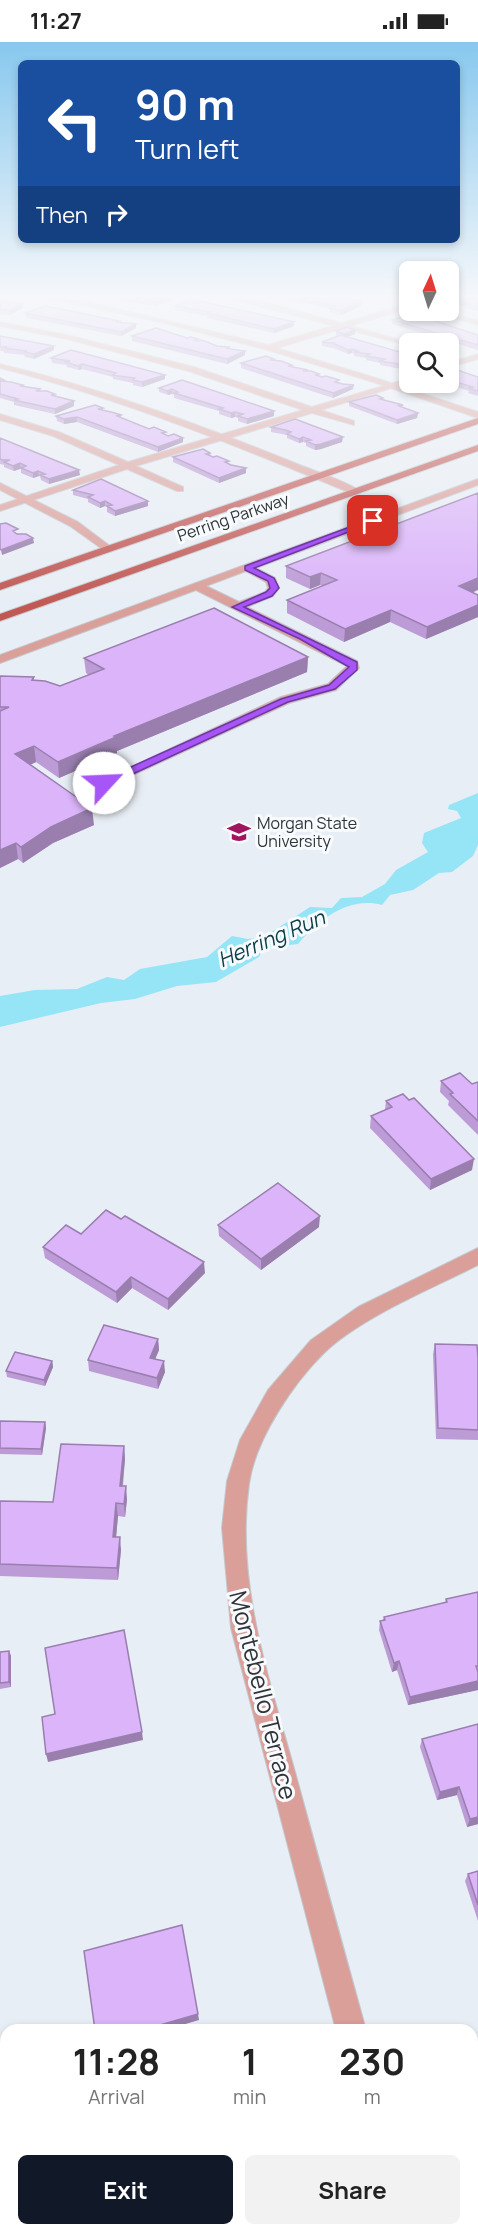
<!DOCTYPE html>
<html lang="en">
<head>
<meta charset="utf-8">
<style>
  :root { --surface:#fff; --page:#f2f2f2; --text:#222; --muted:#767676; --accent:#111827 }
  body { margin:0; font-family:Manrope,sans-serif; background:var(--page); color:var(--text); height:100vh; display:flex; flex-direction:column; font-size:22px; white-space:nowrap }
  * { box-sizing:border-box; margin:0 }
  p { font-size:20px; color:var(--muted) }
  .icon { flex:none; width:33px; height:33px; fill:none; stroke:currentColor; stroke-width:2; stroke-linecap:round; stroke-linejoin:round }
  .map { position:relative; flex:1; overflow:hidden }
  .drawer { position:absolute; left:0px; top:1982px; width:478px; height:212px; display:flex; flex-direction:column; background:var(--surface); border-radius:18px 18px 0 0; box-shadow:0 3px 9px #0003 }
  .drawer>* { flex:none }
  .guide { position:absolute; left:18px; top:18px; width:442px; height:183px; border-radius:9px; box-shadow:0 3px 9px #0003; background:#1a4fa0; color:#fff; overflow:hidden }
  .needle { width:39px; rotate:4deg }
  .buttons { position:absolute; left:399px; top:219px; display:grid; gap:12px }
  .buttons a { display:grid; place-items:center; width:60px; height:60px; border-radius:9px; background:var(--surface); box-shadow:0 3px 9px #0003; font-size:30px }
  .pin { position:absolute; display:grid; place-items:center; width:51px; height:51px; color:#fff; margin:-26px; border-radius:12px; box-shadow:0 3px 9px #0006 }
  .me { position:absolute; width:66px; margin:-33px; rotate:65deg; stroke-linejoin:round; filter:drop-shadow(0 0 4px #0008) }
  .turn { display:flex; align-items:center; gap:21px; height:126px; padding:0 18px; font-size:27px }
  .turn .icon { width:78px; height:78px; stroke-width:2.5 }
  .turn b { display:block; font-size:42px; line-height:51px }
  .then { display:flex; align-items:center; height:57px; padding:0 18px; background:#0003; gap:12px; font-size:22px }
  .eta { display:flex; justify-content:space-evenly; align-items:center; height:102px; text-align:center }
  .eta b { font-size:36px; font-weight:700; line-height:42px }
  .action { display:flex; gap:12px; margin-top:auto; padding:12px 18px }
  .action a { flex:1; height:69px; border-radius:9px; background:var(--accent); color:#fff; font-size:24px; font-weight:700; line-height:69px; text-align:center }
  .action a+a { background:var(--page); color:var(--text) }
  .status { display:flex; justify-content:space-between; align-items:center; height:42px; padding:0 30px; background:var(--surface); direction:ltr }
  .status svg { height:16px; fill:currentColor }
  .map>svg:first-child { display:block }
</style>
</head>
<body>
<div class="status"><b>11:27</b><svg viewBox="0 0 49 12"><path d="M0 12V9h3v3zM5 12V6h3v6zM10 12V3h3v9zM15 12V0h3v12zM26 1h20v11H26zM47 4h2v5h-2z"/></svg></div>
<div class="map">
<svg width="478" height="2192" viewBox="0 0 478 2192">
  <rect width="100%" height="100%" fill="#e8eef5"/>
  <!-- water -->
  <path fill="#95e5f7" d="M478 751V803L473 814 452 830 439 831 413 848 390 853 382 863C348 854 319 878 298 902L264 906 259 915 216 940 177 944 135 957 101 961 0 985V954L35 948 77 947 107 935 124 938 140 927 207 915 232 894 248 897 264 895 310 865 332 866 341 856 362 855 385 842 396 828 428 810 422 801 424 791 461 776 457 769 448 767 449 763Z"/>
  <g fill="none" stroke-linecap="round" stroke-linejoin="round">
    <!-- lane casing -->
    <g stroke="#c3c9cf" stroke-width="2">
      <path id="lane" d="M229 256H244L295 268 414 302H410V304Z
        M0 280 67 293 194 325 312 365 410 336 411 340 321 368 354 379V383L312 371 136 424 183 445V449H177L127 427 0 469V463L119 423 53 394 0 378V372L59 390 128 420 303 368 188 329 67 297 0 284Z
        M478 312V317L448 326V321Z
        M478 437V443L256 526 275 536 279 546 273 554 247 565 357 619 359 626 336 648 289 661 109 744H99L97 741 281 655 328 642 347 624 196 548 0 621V613ZM246 529 266 540 268 546 265 550 239 560 206 544Z"/>
    </g>
    <!-- street casing -->
    <g stroke="#c3c9cf" stroke-width="2">
      <path id="street" d="M48 256H65L106 264 268 303 410 261V266L277 306 376 336 478 370V376L370 339 264 307 160 280Z
        M427 268H440L478 279V283Z
        M0 322C100 346 195 381 290 419 308 427 348 439 361 450L353 452C237 404 122 357 0 326Z
        M0 441 78 480 114 507 105 509 70 484 0 448Z
        M478 1206V1223C431 1247 362 1275 325 1310 293 1341 255 1398 249 1442 235 1540 269 1636 295 1730 318 1816 342 1902 366 1988H336L231 1586 222 1486 227 1439 240 1398 268 1348 311 1298 358 1265Z
        M385 2187H417L419 2192H387Z"/>
    </g>
    <!-- primary casing -->
    <g stroke="#c3c9cf" stroke-width="2">
      <path id="primary" d="M478 376V382L0 548V541Z
        M478 403V409L0 579V572Z"/>
    </g>
    <!-- lane -->
    <use href="#lane" fill="#db9f9a" fill-rule="evenodd"/>
    <!-- street -->
    <use href="#street" fill="#db9f9a" fill-rule="evenodd"/>
    <!-- primary -->
    <use href="#primary" fill="#c25854" fill-rule="evenodd"/>
  </g>
  <!-- wall -->
  <path fill="#bc9bd6" d="M111 256H173V258L155 264Z
    M283 256H346L361 264 341 273 330 270V267Z
    M478 256V269L465 266 466 264 451 262 452 257Z
    M0 259 23 266 10 273 0 272Z
    M175 264 294 284 274 291 207 276V274L175 268Z
    M25 271 119 279V280L136 286 121 294 26 276Z
    M392 278 478 293V308L392 282Z
    M336 289 355 292 347 295 410 313V332L400 329 401 327 380 323V321L366 318V316L354 314V312L352 311 348 312 333 306 322 304V300L338 294 336 293Z
    M0 294 54 308 34 317 25 315 24 313 4 311V309H0Z
    M132 294 198 297V299L217 304 230 307 245 309V313L227 322 132 299Z
    M51 316 165 333V337L142 345 133 343V341L113 337V335L82 327 79 328 67 325 66 323 52 321Z
    M274 319 308 329 319 334 339 341 353 347 333 356 241 326V321Z
    M448 329 478 335V354L468 351 469 349 440 340H448Z
    M0 336 5 339 23 345 40 347V349L74 359V364L55 372 14 363V360L0 356Z
    M182 338 274 369V374L247 382 238 379V376L235 375 231 376 219 372V369L174 356V353L172 352 168 353 159 350V346Z
    M383 358 418 371 417 376 397 382 349 364V360Z
    M103 366V368L121 373V376L167 393 183 396V400L158 410 77 380 64 382 57 379 56 374Z
    M271 385 342 400 321 407 315 408 306 404V401L303 400 299 401 287 396V393L271 390Z
    M0 396 80 433 49 442 41 438 40 434H39L33 436 21 431V427L14 429 4 425V423L0 422Z
    M210 411 211 414 229 422 246 426V431L219 441 173 420V415Z
    M73 448 148 464 115 474 107 470V465L105 464 100 466 88 460V457L73 453Z
    M286 524 472 550 478 553V575L426 597 390 580 344 600 287 571V558L323 544 320 543 310 547 286 536Z
    M308 615 307 630 117 709V711L59 736 36 720 30 723 94 783 53 801 23 821 18 817 0 826V634L34 635V638L60 644 89 633 86 631 84 616Z
    M441 1039 472 1042 478 1040V1093L448 1063 449 1059 440 1050Z
    M386 1059 472 1128 430 1148 370 1086 371 1074 385 1068Z
    M218 1183 319 1185 261 1228 219 1194Z
    M81 1192 205 1231 168 1268 132 1246 117 1261 45 1216 43 1205Z
    M158 1297 159 1308 155 1317 165 1330 158 1347 89 1329 88 1318Z
    M435 1302 478 1316V1398L436 1397 433 1312Z
    M52 1319 53 1325 45 1344 7 1335 6 1329Z
    M0 1379 45 1380 46 1386 42 1413 0 1412Z
    M124 1404 125 1417 123 1444 127 1457 125 1475 118 1474 116 1495 121 1508 118 1538 0 1534V1459L53 1460Z
    M478 1550V1648L408 1663 397 1628 392 1630 379 1588 380 1579 383 1578 384 1575 445 1561 446 1557Z
    M9 1609 11 1614V1645L0 1647V1610Z
    M478 1682V1782L467 1785 457 1753 437 1758 420 1705 422 1697Z
    M478 1829V1879L465 1839 468 1832Z"/>
  <!-- shaded-wall -->
  <path fill="#997eae" d="M165 256H173V258L155 264V260Z
    M361 259V264L341 273V268Z
    M22 262 23 266 10 273V269Z
    M294 280V284L274 291V287Z
    M136 282V286L121 294V290Z
    M355 288V292L344 296V292Z
    M54 304V308L34 317V312Z
    M352 307V311L348 312V308Z
    M245 309V313L227 322V317Z
    M82 322V327L79 328 78 324Z
    M165 333V337L142 345V340Z
    M354 343 353 347 333 356V351Z
    M172 347V352L168 353 167 349Z
    M74 359V364L55 372V367Z
    M274 369V374L247 382V377Z
    M235 370V375L231 376V371Z
    M418 371 417 376 397 382V378Z
    M77 375V380L64 382V377Z
    M303 395V400L299 401V397Z
    M343 395 342 400 321 407 315 408V403Z
    M183 396V400L158 410V405Z
    M20 421 21 426 14 429 13 424Z
    M246 426V431L219 441V436Z
    M79 428 80 433 49 442V437Z
    M38 429 39 434 33 436V431Z
    M105 459V464L100 466V461Z
    M148 459V464L115 474V469Z
    M33 496 34 501 2 513 1 508Z
    M321 531 320 543 310 547V535Z
    M478 536V548L458 557 459 544Z
    M478 563V575L426 597 427 585Z
    M391 568 390 580 344 600 345 587Z
    M308 615 307 630 117 709V711L59 736 58 720 114 694Z
    M34 704 36 720 17 729 15 712Z
    M92 766 94 783 53 801 23 821 21 805 51 785Z
    M16 801 18 817 0 826V808Z
    M474 1117 472 1128 430 1148 431 1137Z
    M320 1174 319 1185 261 1228V1217Z
    M204 1220 205 1231 168 1268V1257Z
    M131 1235 132 1246 117 1261 116 1250Z
    M158 1297 159 1308 151 1327 150 1316Z
    M52 1319 53 1325 45 1344 44 1338Z
    M164 1319 165 1330 158 1347 157 1336Z
    M45 1380 46 1386 42 1413 41 1407Z
    M124 1404 125 1417 121 1456 120 1444Z
    M126 1444 127 1457 125 1475 124 1462Z
    M116 1461 118 1474 115 1507 113 1495Z
    M120 1495 121 1508 118 1538 117 1526Z
    M9 1609 11 1614V1645L9 1640Z
    M399 1619 397 1628 392 1630 394 1621Z
    M478 1639V1648L408 1663 410 1655Z
    M142 1690 143 1698 48 1720 46 1712Z
    M459 1745 457 1753 437 1758 440 1750Z
    M478 1775V1782L467 1785 470 1777Z
    M198 1972 199 1978 165 1988H143Z"/>
  <!-- building -->
  <path fill="#dbb4f9" stroke="#997eae" stroke-width="1.5" d="M134 256H165L155 260Z
    M301 256H346L361 259 341 268 330 266 335 264Z
    M454 256H478V265L466 261 470 260 452 257Z
    M191 257 294 280 274 287 207 271 210 270 175 264Z
    M0 259 22 262 10 269 0 267Z
    M45 264 119 279 116 280 136 282 121 290 25 271Z
    M413 272 478 293V303L392 278Z
    M347 285 355 288 344 292 336 289Z
    M156 286 187 296 191 295 198 297 195 298 198 299 202 298 217 304 230 305 226 306 231 307 245 309 227 317 132 294Z
    M341 293 410 313V327L401 325 405 323 380 319 385 317 366 314 370 312 354 310 358 309 352 307 348 308 333 301 322 300Z
    M0 294 54 304 34 312 24 310 27 309 4 306 7 305H0Z
    M71 308 165 333 142 340 133 338 135 336 119 334 113 333 116 331 82 322 78 324 66 320 70 319 51 316Z
    M266 314 274 317 270 318 281 319 292 323 288 324 308 328 303 329H311L319 332 316 333 322 335 326 334 339 338 335 340 343 342 354 343 333 351 241 321Z
    M454 327 478 335V349L469 346 473 345 448 338V329Z
    M0 336 4 338 0 339 11 340 23 343 20 344 40 347 36 349H47L55 352 51 353 74 359 55 367 14 358 18 357 0 352Z
    M182 338 274 369 247 377 238 374 243 372 235 370 231 371 219 367 223 366 174 351 178 350 172 347 167 349 159 346Z
    M376 353 383 356 380 357 403 363 399 364 418 371 397 378 349 360Z
    M95 363 103 366 98 367 115 371 121 373 117 374 149 387 154 385 166 390 162 391 168 394 174 392 183 396 158 405 77 375 64 377 56 374Z
    M295 377 343 395 321 402 315 403 306 399 311 398 303 395 299 397 287 392 291 390 285 388 271 385Z
    M0 396 79 428 49 437 40 433 45 432 38 429 33 431 21 426 26 424 20 421 13 424 4 420 10 418H2L0 417Z
    M203 407 210 411 206 412 213 415 217 414 229 419 225 420 231 423 246 426 219 436 173 415Z
    M101 437 148 459 115 469 107 464 112 463 105 459 100 461 88 455 93 453 73 448Z
    M478 451V536L459 544 478 553V563L427 585 391 568 345 587 287 558 337 538 321 531 310 535 286 524Z
    M6 481 18 487 13 489 17 492H26L33 496 1 508 0 507V482Z
    M214 566 308 615 114 694 116 695 58 720 34 704 15 712 92 766 51 785 21 805 16 801 0 808V669L9 665H0V634L34 635 32 638 45 639 60 644 104 627 84 616Z
    M460 1031 472 1042 478 1040V1079L450 1052 453 1051 441 1039Z
    M403 1052 409 1058 414 1056 474 1117 431 1137 371 1074 392 1065 386 1059Z
    M278 1141 320 1174 261 1217 218 1183Z
    M106 1168 121 1177 125 1174 204 1220 168 1257 131 1235 116 1250 43 1205 66 1183 81 1192Z
    M104 1283 158 1297 150 1316 164 1319 157 1336 88 1318Z
    M435 1302 477 1303 478 1316V1388L438 1386Z
    M15 1310 52 1319 44 1338 6 1329Z
    M0 1379 45 1380 41 1407 0 1406Z
    M61 1402 124 1404 120 1444H126L124 1462 116 1461 113 1495H120L117 1526 0 1522V1459L53 1460Z
    M478 1550V1624H476L478 1630V1639L410 1655 399 1619 394 1621 380 1579 385 1578 384 1575 447 1560 446 1557Z
    M124 1588 142 1690 46 1712 42 1675 55 1672 45 1606Z
    M9 1609V1640L0 1641V1610Z
    M478 1682V1775L470 1777 459 1745 440 1750 422 1697Z
    M478 1829V1863L468 1832Z
    M182 1883 198 1972 143 1988H95L84 1909Z"/>
  <!-- sky -->
  <linearGradient id="sky" x2="0" y2="1"><stop stop-color="#87c8ee"/><stop offset="0.45" stop-color="#f5f7fa"/><stop offset="1" stop-color="#f5f7fa" stop-opacity="0"/></linearGradient>
  <rect width="478" height="563" fill="url(#sky)"/>
  <!-- route -->
  <path fill="#a855f7" stroke="#6d37a1" stroke-width="1.5" d="M371 477 377 479 254 526 274 536 279 546 272 554 244 565 357 620V628L335 647 288 660 107 744H100V739L281 657 329 643 349 625 300 597 232 565 266 550 270 546 268 539 245 528V524Z"/>
  <!-- icons -->
  <defs>
    <g id="university-bare" transform="scale(1.8)"><path d="M0-5L7-2L0 1L-7-2ZM-4 1L0 2.5L4 1V4Q0 6-4 4Z" fill="#a1155e" stroke="#f8fbfe" stroke-width="2.5" paint-order="stroke"/></g>
  </defs>
  <g fill-rule="evenodd">
    <use href="#university-bare" x="239" y="790"/>
  </g>
  <g text-anchor="middle" dominant-baseline="central" stroke-width="6" stroke-linejoin="round" paint-order="stroke">
    <!-- far-street labels -->
    <g font-size="16" fill="#313437" stroke="#f8fbfe">
      <text transform="translate(233 475) rotate(-19)">Perring Parkway</text>
    </g>
    <!-- far-poi labels -->
    <g font-size="16" fill="#313437" stroke="#f8fbfe" text-anchor="start">
      <text x="257" y="781">Morgan State<tspan x="257" dy="18">University</tspan></text>
    </g>
    <!-- water labels -->
    <g font-size="21" font-style="italic" fill="#0e3f49" stroke="#f8fbfe">
      <text transform="translate(271 896) rotate(-23)">Herring Run</text>
    </g>
    <!-- near-street labels -->
    <g font-size="24" fill="#313437" stroke="#f8fbfe">
      <text transform="translate(264 1653) rotate(76)">Montebello Terrace</text>
    </g>
  </g>
</svg>
<div class="buttons">
<a><svg class="needle" viewBox="-14 -14 28 28"><path d="M0-13l5 13h-10z" fill="#e53935"/><path d="M0 13l5-13h-10z" fill="#767676"/></svg></a>
<a><svg class="icon" aria-label="search" viewBox="0 0 24 24"><circle cx="10" cy="10" r="6"/><path d="M15 15l6 6"/></svg></a>
</div>
<div class="pin" style="left:373px;top:479px;background:#d93025"><svg class="icon" aria-label="arrive" viewBox="0 0 24 24"><path d="M6 21V4h12l-3 4 3 4H6"/></svg></div>
<svg class="me" style="left:104px;top:741px" viewBox="-20 -20 40 40"><circle r="19" fill="#fff"/><path d="M0-13L10 11 0 6-10 11z" fill="#a855f7"/></svg>
<div class="guide">
<div class="turn"><svg class="icon" aria-label="left" viewBox="0 0 24 24"><path d="M17 20v-9H6M10 6l-5 5 5 5"/></svg><div><b>90 m</b>Turn left</div></div>
<div class="then">Then<svg class="icon" aria-label="right" viewBox="0 0 24 24"><path d="M7 20v-9h11M14 6l5 5-5 5"/></svg></div>
</div>
<section class="drawer">
<div class="eta">
<div><b>11:28</b><p>Arrival</p></div>
<div><b>1</b><p>min</p></div>
<div><b>230</b><p>m</p></div>
</div>
<div class="action"><a>Exit</a><a>Share</a></div>
</section>
</div>
</body>
</html>
